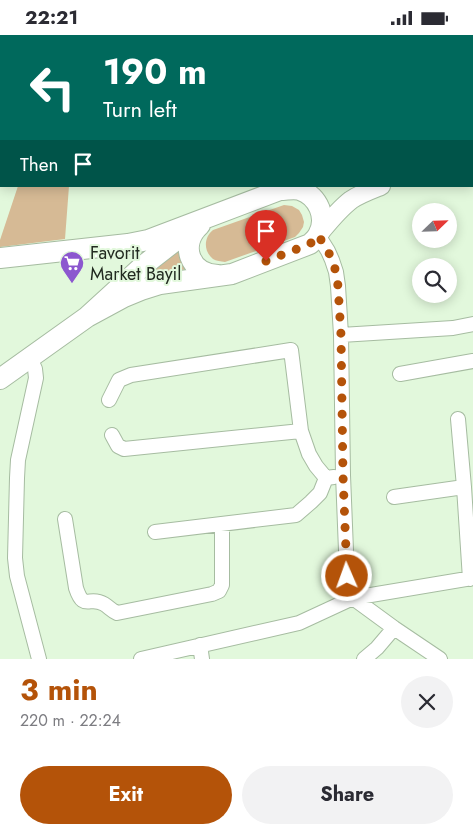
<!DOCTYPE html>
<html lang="en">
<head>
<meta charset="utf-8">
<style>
  :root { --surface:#fff; --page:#f2f2f3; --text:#2b2b33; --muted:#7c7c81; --accent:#b45309 }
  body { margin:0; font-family:Jost,sans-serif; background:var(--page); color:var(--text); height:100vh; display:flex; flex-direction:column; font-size:19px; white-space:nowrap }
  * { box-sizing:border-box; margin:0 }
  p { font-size:16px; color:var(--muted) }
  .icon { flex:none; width:28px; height:28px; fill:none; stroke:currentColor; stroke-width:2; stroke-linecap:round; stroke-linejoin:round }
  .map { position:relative; height:624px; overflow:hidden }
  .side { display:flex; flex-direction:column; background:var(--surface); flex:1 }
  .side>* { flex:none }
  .hud { position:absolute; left:0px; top:0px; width:474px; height:152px; box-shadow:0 2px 12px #0003; background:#00695c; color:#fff; overflow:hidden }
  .needle { width:32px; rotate:67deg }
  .tools { position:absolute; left:412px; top:168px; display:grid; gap:10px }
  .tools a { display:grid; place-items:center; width:45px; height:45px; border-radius:50%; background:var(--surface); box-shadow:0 2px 12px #0003; font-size:25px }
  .pin { position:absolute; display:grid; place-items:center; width:42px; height:42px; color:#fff; margin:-51px -21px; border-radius:50% 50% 50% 0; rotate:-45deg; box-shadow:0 0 5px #0007 }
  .pin .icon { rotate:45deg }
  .me { position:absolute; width:55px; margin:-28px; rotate:358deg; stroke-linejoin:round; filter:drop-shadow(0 0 4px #0008) }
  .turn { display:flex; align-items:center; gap:18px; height:105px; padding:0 20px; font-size:22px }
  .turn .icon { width:65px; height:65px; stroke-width:2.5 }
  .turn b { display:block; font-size:35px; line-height:42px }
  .then { display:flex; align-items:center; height:48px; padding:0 20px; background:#0003; gap:10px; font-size:19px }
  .round { display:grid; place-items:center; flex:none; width:52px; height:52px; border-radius:26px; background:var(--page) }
  .head { display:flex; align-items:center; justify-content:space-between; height:85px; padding:0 20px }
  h1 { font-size:30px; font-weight:700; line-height:38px; color:var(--accent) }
  .button { display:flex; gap:10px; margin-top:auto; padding:10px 20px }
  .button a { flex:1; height:58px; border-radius:30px; background:var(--accent); color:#fff; font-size:20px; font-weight:700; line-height:58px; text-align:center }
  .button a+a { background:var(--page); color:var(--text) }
  .status { display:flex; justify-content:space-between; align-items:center; height:35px; padding:0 25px; background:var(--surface); direction:ltr }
  .status svg { height:14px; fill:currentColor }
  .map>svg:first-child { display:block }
</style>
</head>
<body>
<div class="status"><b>22:21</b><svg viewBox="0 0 49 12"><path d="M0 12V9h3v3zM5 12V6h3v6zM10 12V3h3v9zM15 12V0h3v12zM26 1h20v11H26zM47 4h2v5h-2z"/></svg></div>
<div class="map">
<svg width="473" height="624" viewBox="0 0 473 624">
  <rect width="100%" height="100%" fill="#e2f8dc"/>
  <!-- green -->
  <path fill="#d6ba95" d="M18 151H69L65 204 0 212V205Z
    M284 170 292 171 299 175 302 180 304 187 303 192 299 198 295 202 225 227C221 226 216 226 213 224 203 216 204 202 213 195Z
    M180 213 188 234 147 240Z"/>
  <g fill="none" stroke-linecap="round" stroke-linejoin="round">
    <!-- minor casing -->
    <g stroke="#a6bca1" stroke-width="16">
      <path id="minor" d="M153 0V1
        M342 1V0
        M472 33H473
        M0 128H1
        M318 200 328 216 332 225 336 237 338 251 341 300 343 440 347 541 353 563 394 593 440 624
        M341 300 453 293 473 289
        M30 323 35 334 36 343 18 425 17 443 15 523 17 541 39 624
        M400 339 473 326
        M109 365 119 345 131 340 291 315 301 396 309 419 316 431 326 443
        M458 384 464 452 470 544
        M112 400 118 411 124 414 301 396
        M394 462 464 452
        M65 484 76 553C84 577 89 560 104 569 109 572 112 576 117 578L212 559 219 556 222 550V489
        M155 497 296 480 311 467 320 458 326 443 334 442
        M200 610 202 624
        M141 624 299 588 353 563 473 543
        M364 624 377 613 394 593"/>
    </g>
    <!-- tertiary casing -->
    <g stroke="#a6bca1" stroke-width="20">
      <path id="tertiary" d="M472 136H473
        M318 200C328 188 338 175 351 165 360 159 371 155 381 151"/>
    </g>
    <!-- secondary casing -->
    <g stroke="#a6bca1" stroke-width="22">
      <path id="secondary" d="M200 190C179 209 189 239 218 240
        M0 223 128 209 148 205 280 155C287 155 294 153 300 155 318 161 328 183 318 200 316 204 313 206 310 209L232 239 160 249 141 255 124 262 87 282
        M0 344 87 282 144 230 184 199"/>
    </g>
    <!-- minor -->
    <use href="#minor" stroke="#fff" stroke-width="14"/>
    <!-- tertiary -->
    <use href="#tertiary" stroke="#fff" stroke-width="18"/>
    <!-- secondary -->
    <use href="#secondary" stroke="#fff" stroke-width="20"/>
  </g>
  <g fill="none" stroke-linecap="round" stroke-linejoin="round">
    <!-- route -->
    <path stroke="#b45309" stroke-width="9" stroke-dasharray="0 16.2" d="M266 226 310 209 318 200 328 216 332 225 336 237 338 251 341 300 343 440 347 541"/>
  </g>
  <!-- icons -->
  <defs>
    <g id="supermarket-pin" transform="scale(1.25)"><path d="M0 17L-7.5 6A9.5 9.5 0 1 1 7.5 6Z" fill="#8c57cf" stroke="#e2f8dc"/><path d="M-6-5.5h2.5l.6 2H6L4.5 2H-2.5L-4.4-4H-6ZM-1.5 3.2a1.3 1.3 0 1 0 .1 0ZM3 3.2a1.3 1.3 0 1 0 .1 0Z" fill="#fff"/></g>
  </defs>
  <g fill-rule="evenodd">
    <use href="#supermarket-pin" x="72" y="228"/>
  </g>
  <g text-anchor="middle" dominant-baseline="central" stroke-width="4" stroke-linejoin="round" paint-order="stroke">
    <!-- poi labels -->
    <g font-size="18" fill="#222a20" stroke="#e2f8dc" text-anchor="start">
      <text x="90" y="218">Favorit<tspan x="90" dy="21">Market Bayil</tspan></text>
    </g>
  </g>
</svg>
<div class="tools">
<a><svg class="needle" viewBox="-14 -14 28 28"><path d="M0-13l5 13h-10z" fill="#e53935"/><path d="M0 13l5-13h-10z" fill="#7c7c81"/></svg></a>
<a><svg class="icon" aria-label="search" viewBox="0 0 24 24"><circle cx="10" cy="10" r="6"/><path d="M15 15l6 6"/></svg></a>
</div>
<div class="pin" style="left:266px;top:226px;background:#d93025"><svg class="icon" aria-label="arrive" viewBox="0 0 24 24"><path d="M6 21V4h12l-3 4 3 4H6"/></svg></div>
<svg class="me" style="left:347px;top:541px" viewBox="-20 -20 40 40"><circle r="17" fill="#b45309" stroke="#fff" stroke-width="3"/><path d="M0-11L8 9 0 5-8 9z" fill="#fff"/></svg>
<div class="hud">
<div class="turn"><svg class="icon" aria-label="left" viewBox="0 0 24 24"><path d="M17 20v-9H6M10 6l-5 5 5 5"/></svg><div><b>190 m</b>Turn left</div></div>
<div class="then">Then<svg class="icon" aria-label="arrive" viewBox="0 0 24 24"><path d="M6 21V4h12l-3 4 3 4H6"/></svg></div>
</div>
</div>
<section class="side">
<div class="head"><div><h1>3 min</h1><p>220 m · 22:24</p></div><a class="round"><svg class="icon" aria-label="close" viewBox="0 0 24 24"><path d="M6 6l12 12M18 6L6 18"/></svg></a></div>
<div class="button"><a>Exit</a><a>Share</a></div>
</section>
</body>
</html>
